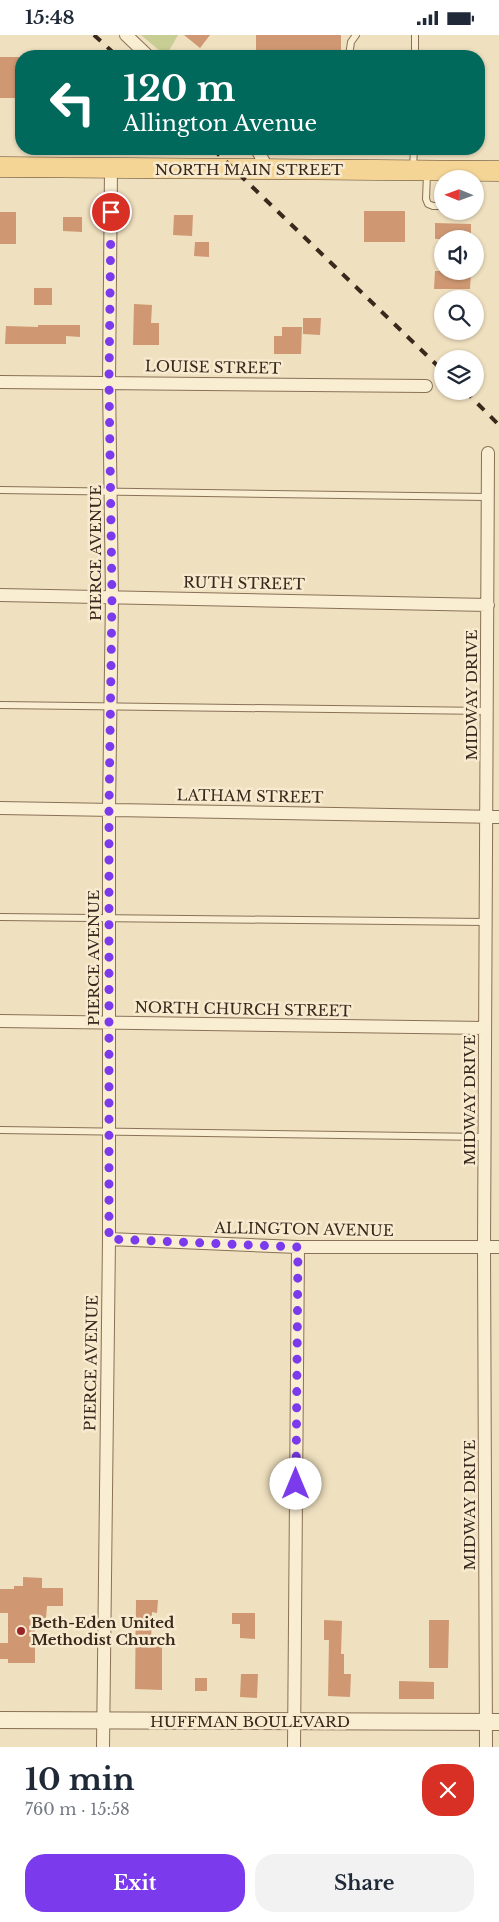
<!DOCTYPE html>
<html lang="en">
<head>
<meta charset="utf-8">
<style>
  :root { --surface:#fff; --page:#f2f2f3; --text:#1f2937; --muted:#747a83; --accent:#7c3aed }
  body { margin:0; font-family:"Libre Baskerville",serif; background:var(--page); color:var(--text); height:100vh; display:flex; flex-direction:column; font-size:19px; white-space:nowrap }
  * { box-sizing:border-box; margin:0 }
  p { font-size:16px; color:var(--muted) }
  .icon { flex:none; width:28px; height:28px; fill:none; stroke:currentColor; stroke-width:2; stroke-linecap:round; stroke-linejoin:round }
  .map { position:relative; height:1712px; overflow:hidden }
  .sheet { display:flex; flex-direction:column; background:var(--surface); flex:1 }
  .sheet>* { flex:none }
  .hud { position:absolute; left:15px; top:15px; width:470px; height:105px; border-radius:20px; box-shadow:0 1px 4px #0004; background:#00695c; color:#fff; overflow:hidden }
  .needle { width:32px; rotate:271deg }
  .tools { position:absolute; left:434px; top:135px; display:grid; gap:10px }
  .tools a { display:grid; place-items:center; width:50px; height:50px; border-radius:50%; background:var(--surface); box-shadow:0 1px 4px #0004; font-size:25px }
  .pin { position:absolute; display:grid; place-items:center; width:42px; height:42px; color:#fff; margin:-21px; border:2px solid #fff; border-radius:50%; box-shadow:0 1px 5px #0007 }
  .me { position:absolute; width:55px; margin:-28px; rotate:0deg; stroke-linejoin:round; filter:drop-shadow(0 0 4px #0008) }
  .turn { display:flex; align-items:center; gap:18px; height:105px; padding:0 25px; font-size:22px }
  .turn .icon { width:65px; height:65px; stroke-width:2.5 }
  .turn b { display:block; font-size:35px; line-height:42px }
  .round { display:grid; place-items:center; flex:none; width:52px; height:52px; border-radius:20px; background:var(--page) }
  .headline { display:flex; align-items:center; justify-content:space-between; height:85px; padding:0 25px }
  h1 { font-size:30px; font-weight:700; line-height:38px }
  .button { display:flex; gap:10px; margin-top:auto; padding:10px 25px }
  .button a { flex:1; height:58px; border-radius:20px; background:var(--accent); color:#fff; font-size:20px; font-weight:700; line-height:58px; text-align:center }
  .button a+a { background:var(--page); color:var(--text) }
  .status { display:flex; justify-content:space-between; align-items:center; height:35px; padding:0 25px; background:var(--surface); direction:ltr }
  .status svg { height:14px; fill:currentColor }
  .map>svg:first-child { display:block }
</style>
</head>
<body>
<div class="status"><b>15:48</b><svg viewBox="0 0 49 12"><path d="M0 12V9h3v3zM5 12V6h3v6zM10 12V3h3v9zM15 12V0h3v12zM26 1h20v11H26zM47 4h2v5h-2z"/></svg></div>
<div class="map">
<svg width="499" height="1712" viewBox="0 0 499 1712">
  <rect width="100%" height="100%" fill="#efe0bf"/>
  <!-- green -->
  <path fill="#c8ce93" d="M141 0H178L166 21Z"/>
  <!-- building -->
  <path fill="#cf9873" d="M184 0H210L200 13Z
    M256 0H341V21H256Z
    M0 22H21V63H0Z
    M364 176H405V207H364Z
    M0 177H16V209H0Z
    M174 180H193L192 201 173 200Z
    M63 182H82V197L63 196Z
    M435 188 471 189V204H435Z
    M195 207H209V222L194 221Z
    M435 236H471L470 254H434Z
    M34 253H52V270H34Z
    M134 269 152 270 151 288H159V310H133Z
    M303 283H321L320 300 303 299Z
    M38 290H80V302L66 301V309H5L6 291 38 292Z
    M282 292H302L301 319H274V301H282Z
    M23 1542 42 1543V1553H63V1571H47L46 1583H35V1628H8V1624H0V1608H8V1578H0V1554H14V1551H23Z
    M136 1565H158L157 1578 152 1577 151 1609H162V1655L135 1654Z
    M232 1578H255V1604L240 1603V1589H232Z
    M324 1585 342 1586 341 1619H344V1639H351L350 1662 328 1661 329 1605H324Z
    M429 1585H449L448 1633H429Z
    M241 1639H258L257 1663 240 1662Z
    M195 1643H207V1656H195Z
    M399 1646 434 1647V1664H399Z"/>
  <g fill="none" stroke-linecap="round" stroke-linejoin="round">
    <!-- service casing -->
    <g stroke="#897157" stroke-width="8">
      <path id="service" d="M349 21 351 7 356 0
        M415 21V0
        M413 133 414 114
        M427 139 426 164 428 169 433 171H442
        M0 455 488 462
        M0 670 488 676
        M0 882 486 887
        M0 1095 485 1102"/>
    </g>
    <!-- minor casing -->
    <g stroke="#897157" stroke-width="14">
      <path id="minor" d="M126 0 148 21
        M257 114 267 133
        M0 347 426 351
        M0 560 488 570
        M0 773 499 782
        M0 986 485 993
        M109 1204 298 1212H499
        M103 1712 109 1204V774L112 562 109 347 111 134
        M294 1712 298 1212
        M486 1712 484 1213 488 418"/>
    </g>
    <!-- tertiary casing -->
    <g stroke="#897157" stroke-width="18">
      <path id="tertiary" d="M0 1685 499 1687"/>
    </g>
    <!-- primary casing -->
    <g stroke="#563f2b" stroke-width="21">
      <path id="primary" d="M0 132 499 136"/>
    </g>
    <!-- service -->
    <use href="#service" stroke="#faeed2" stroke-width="6"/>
    <!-- minor -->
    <use href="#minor" stroke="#faeed2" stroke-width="12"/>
    <!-- tertiary -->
    <use href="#tertiary" stroke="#faeed2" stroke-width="16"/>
    <!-- primary -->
    <use href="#primary" stroke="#f5d595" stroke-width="20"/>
    <!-- rail -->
    <path stroke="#38291c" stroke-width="4" stroke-dasharray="9 9" stroke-linecap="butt" d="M94 0 117 21
      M213 114 442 335
      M465 356 499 390"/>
  </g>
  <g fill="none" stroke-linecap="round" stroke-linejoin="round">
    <!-- route -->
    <path stroke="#7c3aed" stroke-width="9" stroke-dasharray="0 16.2" d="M111 177 109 347 112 562 109 774V1204L298 1212 296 1449"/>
  </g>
  <!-- markers -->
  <circle fill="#9a2427" stroke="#f7eacf" stroke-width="2" cx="21" cy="1596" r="5"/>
  <g text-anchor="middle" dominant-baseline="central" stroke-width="5" stroke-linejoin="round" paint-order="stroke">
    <!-- street labels -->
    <g font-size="15" fill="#38291c" stroke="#f7eacf">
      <text x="249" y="134">NORTH MAIN STREET</text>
      <text transform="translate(213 332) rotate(1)">LOUISE STREET</text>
      <text transform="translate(95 518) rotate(-90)">PIERCE AVENUE</text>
      <text transform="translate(244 548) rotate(1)">RUTH STREET</text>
      <text transform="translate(471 660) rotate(-90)">MIDWAY DRIVE</text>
      <text transform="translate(250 761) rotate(1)">LATHAM STREET</text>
      <text transform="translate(93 923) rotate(-90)">PIERCE AVENUE</text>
      <text transform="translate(243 974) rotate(1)">NORTH CHURCH STREET</text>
      <text transform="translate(469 1065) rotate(-90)">MIDWAY DRIVE</text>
      <text transform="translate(304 1194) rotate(1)">ALLINGTON AVENUE</text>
      <text transform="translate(91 1328) rotate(-89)">PIERCE AVENUE</text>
      <text transform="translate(469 1470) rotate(-90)">MIDWAY DRIVE</text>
      <text x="250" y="1686">HUFFMAN BOULEVARD</text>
    </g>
    <!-- poi labels -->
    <g font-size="15" font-weight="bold" fill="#38291c" stroke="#f7eacf" text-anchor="start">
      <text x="31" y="1587">Beth-Eden United<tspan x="31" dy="17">Methodist Church</tspan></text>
    </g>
  </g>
</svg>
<div class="tools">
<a><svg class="needle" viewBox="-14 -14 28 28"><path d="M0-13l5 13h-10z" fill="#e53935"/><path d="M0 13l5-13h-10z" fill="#747a83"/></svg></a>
<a><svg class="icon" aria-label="sound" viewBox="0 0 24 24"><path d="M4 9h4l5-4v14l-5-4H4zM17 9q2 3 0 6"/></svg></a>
<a><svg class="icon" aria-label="search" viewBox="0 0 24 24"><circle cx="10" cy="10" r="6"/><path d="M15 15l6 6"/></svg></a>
<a><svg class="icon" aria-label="layers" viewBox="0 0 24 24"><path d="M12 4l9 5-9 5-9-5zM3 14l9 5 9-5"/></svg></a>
</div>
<div class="pin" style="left:111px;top:177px;background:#d93025"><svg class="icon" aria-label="arrive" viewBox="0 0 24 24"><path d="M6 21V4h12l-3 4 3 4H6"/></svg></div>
<svg class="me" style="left:296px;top:1449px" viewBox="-20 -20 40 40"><circle r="19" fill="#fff"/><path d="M0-13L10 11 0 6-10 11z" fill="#7c3aed"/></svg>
<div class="hud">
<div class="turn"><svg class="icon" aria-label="left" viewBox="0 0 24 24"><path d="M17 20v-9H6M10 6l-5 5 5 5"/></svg><div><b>120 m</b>Allington Avenue</div></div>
</div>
</div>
<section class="sheet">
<div class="headline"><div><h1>10 min</h1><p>760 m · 15:58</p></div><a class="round" style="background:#d93025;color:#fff"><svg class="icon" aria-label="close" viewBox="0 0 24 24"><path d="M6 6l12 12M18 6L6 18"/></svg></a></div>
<div class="button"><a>Exit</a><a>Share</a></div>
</section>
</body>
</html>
